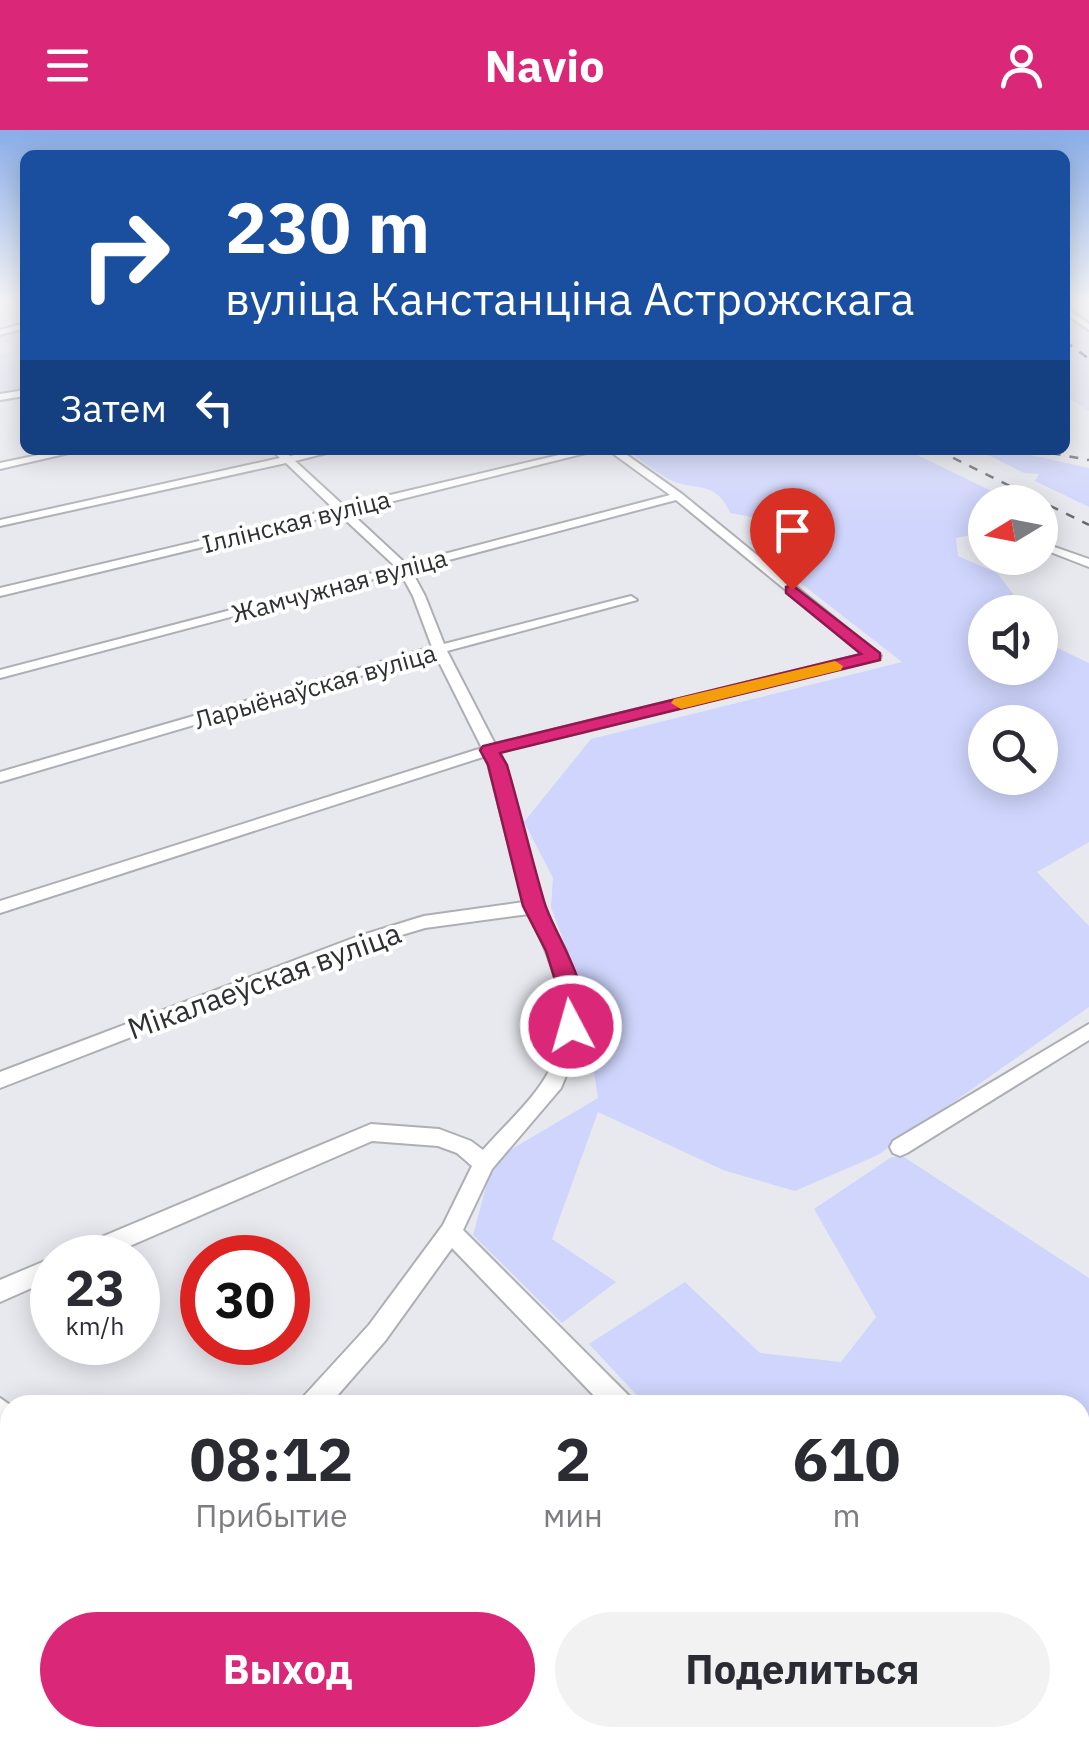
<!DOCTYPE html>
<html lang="ru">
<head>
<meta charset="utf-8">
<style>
  :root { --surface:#fff; --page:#f2f2f3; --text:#2b2b33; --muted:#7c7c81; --accent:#db2777 }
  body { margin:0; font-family:"IBM Plex Sans",sans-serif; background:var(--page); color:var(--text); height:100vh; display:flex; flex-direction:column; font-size:38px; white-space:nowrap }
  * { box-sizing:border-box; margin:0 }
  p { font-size:32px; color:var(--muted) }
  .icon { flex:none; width:55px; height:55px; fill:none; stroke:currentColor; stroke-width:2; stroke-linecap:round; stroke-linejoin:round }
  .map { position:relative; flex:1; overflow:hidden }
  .side { position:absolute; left:0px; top:1265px; width:1090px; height:352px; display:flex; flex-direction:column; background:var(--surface); border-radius:30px 30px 0 0; box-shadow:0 5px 25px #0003 }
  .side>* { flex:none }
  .banner { position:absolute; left:20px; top:20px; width:1050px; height:305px; border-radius:15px; box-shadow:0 5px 25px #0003; background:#1a4fa0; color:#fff; overflow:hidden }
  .needle { width:65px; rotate:260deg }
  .controls { position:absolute; left:968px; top:355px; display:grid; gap:20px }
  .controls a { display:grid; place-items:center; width:90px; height:90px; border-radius:50%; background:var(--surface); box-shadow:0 5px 25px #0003; font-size:50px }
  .speed { position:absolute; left:30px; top:1105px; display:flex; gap:20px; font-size:50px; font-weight:700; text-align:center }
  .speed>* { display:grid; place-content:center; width:130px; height:130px; border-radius:50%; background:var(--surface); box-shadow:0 5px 25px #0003; line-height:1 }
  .speed small { font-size:25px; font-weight:400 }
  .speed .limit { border:15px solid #d22; background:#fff; color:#111 }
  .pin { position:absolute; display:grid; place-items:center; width:85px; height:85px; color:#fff; margin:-102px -42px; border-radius:50% 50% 50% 0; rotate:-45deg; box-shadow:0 0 10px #0007 }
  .pin .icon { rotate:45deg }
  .me { position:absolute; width:110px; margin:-55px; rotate:354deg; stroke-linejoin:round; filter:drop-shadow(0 0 8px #0008) }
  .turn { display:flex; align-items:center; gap:35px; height:210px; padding:0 40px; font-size:45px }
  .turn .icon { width:130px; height:130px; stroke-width:2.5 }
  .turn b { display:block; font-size:70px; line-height:85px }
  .then { display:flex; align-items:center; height:95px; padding:0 40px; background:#0003; gap:20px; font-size:38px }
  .eta { display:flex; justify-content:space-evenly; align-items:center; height:170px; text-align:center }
  .eta b { font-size:60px; font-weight:700; line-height:70px }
  .cta { display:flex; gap:20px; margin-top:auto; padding:20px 40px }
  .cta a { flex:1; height:115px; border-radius:60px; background:var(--accent); color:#fff; font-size:40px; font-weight:700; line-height:115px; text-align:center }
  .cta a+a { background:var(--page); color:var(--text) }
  header { display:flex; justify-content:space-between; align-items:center; height:130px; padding:0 40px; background:var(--accent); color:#fff; font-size:45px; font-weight:700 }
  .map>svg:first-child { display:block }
</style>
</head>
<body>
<header><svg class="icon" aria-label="menu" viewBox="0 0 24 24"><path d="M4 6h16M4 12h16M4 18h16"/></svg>Navio<svg class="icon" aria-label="person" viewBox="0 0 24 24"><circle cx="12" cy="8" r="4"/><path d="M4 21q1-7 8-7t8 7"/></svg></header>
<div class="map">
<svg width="1089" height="1616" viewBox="0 0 1089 1616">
  <rect width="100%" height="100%" fill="#e8e9ef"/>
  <!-- built -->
  <path fill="#dcdeeb" d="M1065 183 1089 203V281L1065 266Z
    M25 196V260L0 264V224L14 221 15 217 0 209V204Z"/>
  <!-- green -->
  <path fill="#cfd5fc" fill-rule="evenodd" d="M626 320H907L1014 372H985V402L956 408 958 426 997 443 1027 482H985V538H1040V499L1053 516 1089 533V712L1037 742 1089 796V877L878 1025 795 1061 723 1040 598 982 552 1109 616 1152 562 1193 473 1105 493 1030 598 968 580 855 551 777 553 748 524 692 591 609 902 532 749 413 758 408 760 399 752 387 730 383C716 348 691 362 668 349 653 340 640 329 626 320ZM985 592H1040V648H985Z
    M978 320H1008L1089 338V377L1035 351 1039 344 1024 343Z
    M901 1025 1089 1148V1526L1080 1529V1275H646L589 1214 685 1152 760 1223 841 1232 876 1187 814 1079 890 1028Z
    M10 1538V1608H467L473 1616H0V1544Z
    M532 1608H896L877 1616H526Z"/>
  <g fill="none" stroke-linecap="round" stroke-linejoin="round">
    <!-- minor casing -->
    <g stroke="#aeafb4" stroke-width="4">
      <path id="minor" d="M1065 177 1089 194V200L1065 183Z
        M25 193V198L0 205V200Z
        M25 260V266L0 270V264Z
        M62 320H82L0 339V333Z
        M272 320H283L290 326 319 320H338L295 331 344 376 580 320H598L350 382 406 434 670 365 608 320H620L682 364 881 526 879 529 499 622 505 635 543 777 566 821 577 853 579 913 561 958 492 1039 463 1100 629 1266 632 1275H603L452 1118 385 1211 329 1275H301L304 1266 369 1195 443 1095 472 1036 457 1023 438 1016 372 1011 102 1128H65L68 1121 371 994 439 999 471 1011 483 1020C503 997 529 974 545 948 578 896 554 833 529 784L425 798 368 815 0 958V942L356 807 424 786 524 772 486 626 0 783V771L482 618 435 524 0 652V642L432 517 413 466 400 442 0 548V540L396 437 339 384 0 466V458L334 379 286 333 0 396V390L280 328ZM676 370 864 524 495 614 447 521 637 470 631 466 444 514 425 466 411 440Z
        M1040 412 1089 429V437L1040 418Z
        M1089 894V910L907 1023 900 1026 893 1023 890 1017 893 1011Z
        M52 1128V1149L0 1172V1150Z
        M0 1268 10 1275V1342L0 1336Z
        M10 1490V1524L0 1528V1494Z"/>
    </g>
    <!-- minor -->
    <use href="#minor" fill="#fff" fill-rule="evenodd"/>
    <!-- rail -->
    <path stroke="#66676a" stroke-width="2.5" stroke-dasharray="9 9" stroke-linecap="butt" d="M1065 211 1089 229
      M937 320 1089 395
      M1034 320 1089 330"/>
  </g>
  <!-- sky -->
  <linearGradient id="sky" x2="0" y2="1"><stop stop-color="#89ade8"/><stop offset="0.43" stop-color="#f5f5f8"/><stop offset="1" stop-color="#f5f5f8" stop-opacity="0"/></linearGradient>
  <rect width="1089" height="394" fill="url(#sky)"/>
  <!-- route -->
  <path fill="#db2777" stroke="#8e194d" stroke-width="2.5" d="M792 455 880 523V530L500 623 507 635C520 680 531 726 544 771 554 806 599 864 579 903H562L556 853 546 821 523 776 488 635 480 620 483 616 861 524 786 463V457Z"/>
  <!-- slow -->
  <path fill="#f59e0b" d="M835 531 843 536 841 540 681 579 671 573 674 569Z"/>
  <g text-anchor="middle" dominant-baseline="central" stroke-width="8" stroke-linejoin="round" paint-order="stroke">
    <!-- far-street labels -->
    <g font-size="25" fill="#2f3032" stroke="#fff">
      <text transform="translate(296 391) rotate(-14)">Іллінская вуліца</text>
      <text transform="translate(339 455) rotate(-15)">Жамчужная вуліца</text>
      <text transform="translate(315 556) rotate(-16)">Ларыёнаўская вуліца</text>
    </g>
    <!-- street labels -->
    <g font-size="30" fill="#2f3032" stroke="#fff">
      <text transform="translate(264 850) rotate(-20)">Мікалаеўская вуліца</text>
    </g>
  </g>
</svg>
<div class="controls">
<a><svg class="needle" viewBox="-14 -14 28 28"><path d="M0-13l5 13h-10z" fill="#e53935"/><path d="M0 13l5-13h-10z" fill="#7c7c81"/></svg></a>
<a><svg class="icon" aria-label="sound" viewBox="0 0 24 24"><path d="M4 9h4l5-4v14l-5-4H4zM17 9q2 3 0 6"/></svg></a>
<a><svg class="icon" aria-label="search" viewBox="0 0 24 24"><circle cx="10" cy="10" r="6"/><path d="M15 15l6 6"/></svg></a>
</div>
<div class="speed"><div>23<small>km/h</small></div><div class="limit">30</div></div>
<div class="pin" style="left:792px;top:460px;background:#d93025"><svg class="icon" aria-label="arrive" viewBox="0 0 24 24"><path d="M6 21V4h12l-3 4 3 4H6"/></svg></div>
<svg class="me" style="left:571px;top:896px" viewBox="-20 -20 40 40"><circle r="17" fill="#db2777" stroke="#fff" stroke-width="3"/><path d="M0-11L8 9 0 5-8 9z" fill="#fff"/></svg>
<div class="banner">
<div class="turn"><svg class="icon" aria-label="right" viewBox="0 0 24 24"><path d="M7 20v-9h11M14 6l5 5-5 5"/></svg><div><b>230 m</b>вуліца Канстанціна Астрожскага</div></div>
<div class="then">Затем<svg class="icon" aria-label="left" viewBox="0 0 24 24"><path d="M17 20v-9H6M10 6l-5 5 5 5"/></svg></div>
</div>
<section class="side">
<div class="eta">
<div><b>08:12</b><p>Прибытие</p></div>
<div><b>2</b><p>мин</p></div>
<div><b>610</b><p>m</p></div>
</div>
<div class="cta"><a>Выход</a><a>Поделиться</a></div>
</section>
</div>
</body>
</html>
